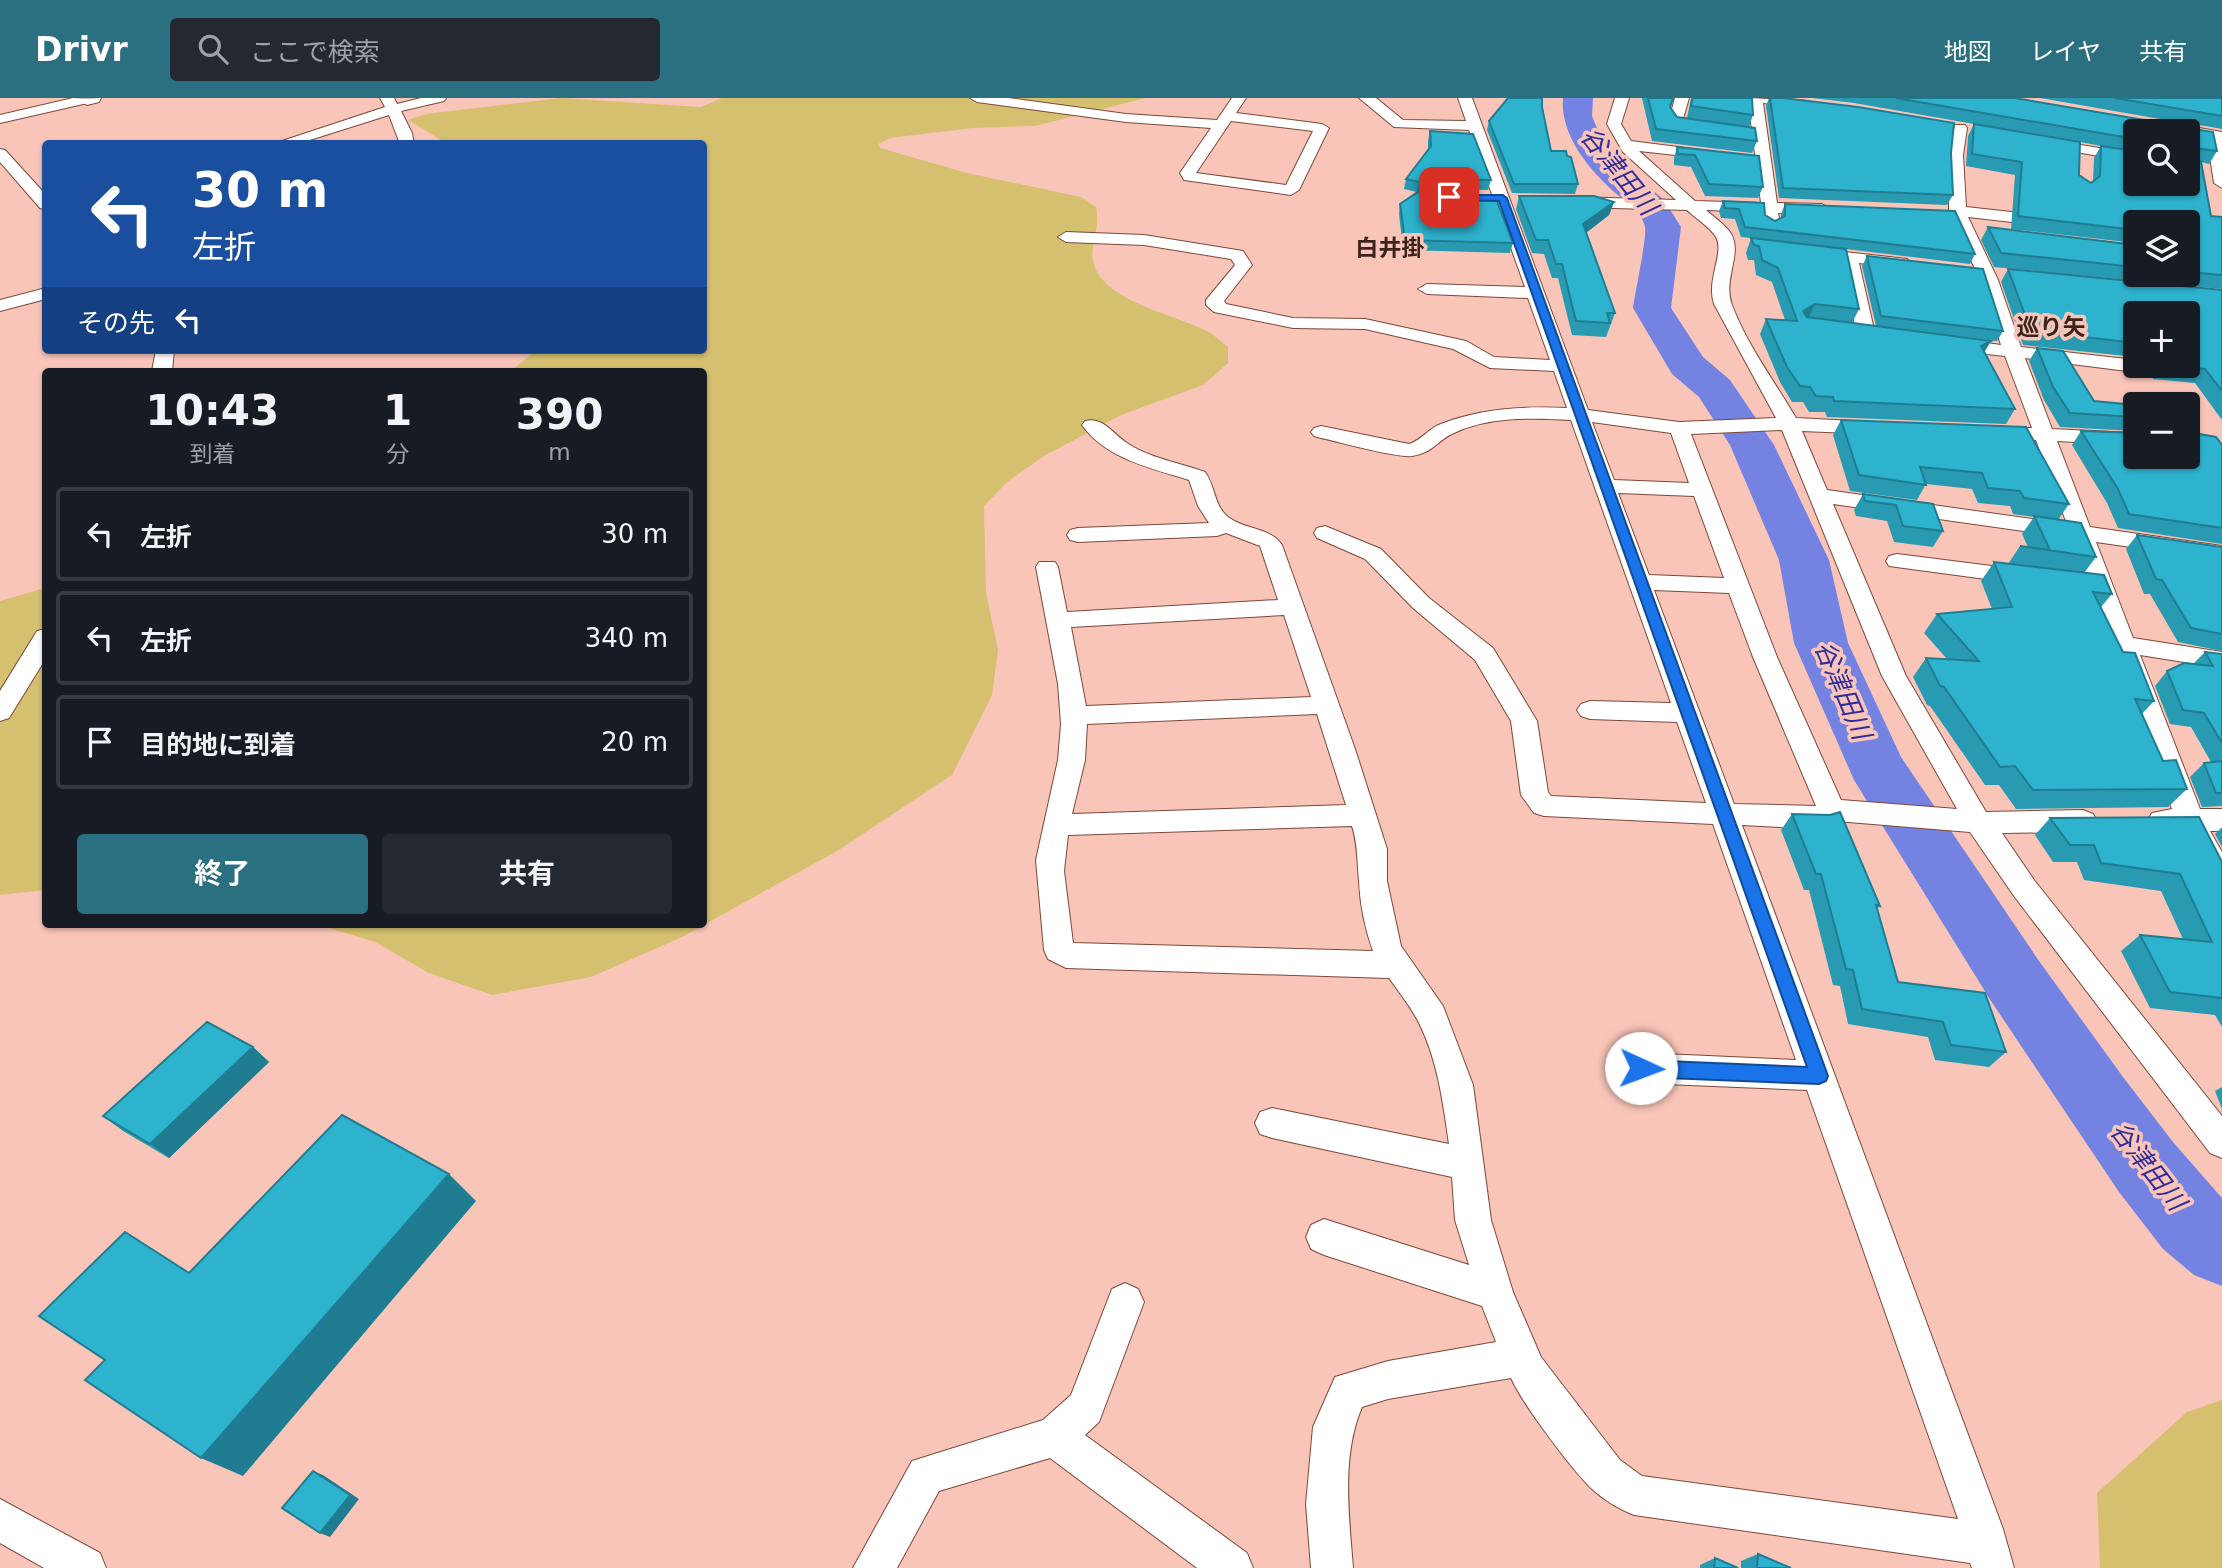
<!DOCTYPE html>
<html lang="ja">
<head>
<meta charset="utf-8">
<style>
  :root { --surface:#171b24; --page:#242831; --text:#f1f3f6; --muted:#9ea1a6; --line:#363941; --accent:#2b7080 }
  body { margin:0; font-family:"DejaVu Sans","Noto Sans JP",sans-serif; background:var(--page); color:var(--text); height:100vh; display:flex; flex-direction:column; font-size:26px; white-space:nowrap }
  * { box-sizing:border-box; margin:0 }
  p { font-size:23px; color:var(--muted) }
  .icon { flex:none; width:38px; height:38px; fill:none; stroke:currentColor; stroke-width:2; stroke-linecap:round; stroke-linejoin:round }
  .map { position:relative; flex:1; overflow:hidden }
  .panel { position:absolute; left:42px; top:270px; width:665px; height:560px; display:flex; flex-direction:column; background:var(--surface); border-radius:7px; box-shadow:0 2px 5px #0004 }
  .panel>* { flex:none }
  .top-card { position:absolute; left:42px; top:42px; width:665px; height:214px; border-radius:7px; box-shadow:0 2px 5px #0004; background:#1a4fa0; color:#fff; overflow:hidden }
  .controls { position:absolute; left:2123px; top:21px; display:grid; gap:14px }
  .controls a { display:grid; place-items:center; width:77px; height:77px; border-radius:7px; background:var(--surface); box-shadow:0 2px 5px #0004; font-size:35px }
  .pin { position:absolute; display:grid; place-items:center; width:60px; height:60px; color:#fff; margin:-30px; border-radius:14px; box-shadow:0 4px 10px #0006 }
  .me { position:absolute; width:77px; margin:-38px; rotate:92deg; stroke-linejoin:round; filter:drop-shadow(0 0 5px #0008) }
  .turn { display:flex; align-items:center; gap:24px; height:147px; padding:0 35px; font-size:32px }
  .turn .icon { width:91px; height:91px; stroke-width:2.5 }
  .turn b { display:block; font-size:49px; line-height:60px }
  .then { display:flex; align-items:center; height:66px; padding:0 35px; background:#0003; gap:14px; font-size:26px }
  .eta { display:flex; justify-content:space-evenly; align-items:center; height:119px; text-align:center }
  .eta b { font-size:42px; font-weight:700; line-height:49px }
  .button { display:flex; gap:14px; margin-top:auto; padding:14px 35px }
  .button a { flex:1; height:80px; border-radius:7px; background:var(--accent); color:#fff; font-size:28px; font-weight:700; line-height:80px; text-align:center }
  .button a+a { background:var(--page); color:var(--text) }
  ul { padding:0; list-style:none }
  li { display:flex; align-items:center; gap:21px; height:94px; margin:0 14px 10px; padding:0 21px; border:4px solid var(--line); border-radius:7px }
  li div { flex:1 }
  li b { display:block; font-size:26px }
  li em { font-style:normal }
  header { display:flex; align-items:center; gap:42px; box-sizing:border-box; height:98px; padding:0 35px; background:var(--accent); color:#fff }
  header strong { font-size:33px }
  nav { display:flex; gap:38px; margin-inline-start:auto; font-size:24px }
  .search { width:490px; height:63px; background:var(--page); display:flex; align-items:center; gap:18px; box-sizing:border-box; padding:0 24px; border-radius:7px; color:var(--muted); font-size:26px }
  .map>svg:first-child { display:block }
</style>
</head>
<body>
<header>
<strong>Drivr</strong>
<div class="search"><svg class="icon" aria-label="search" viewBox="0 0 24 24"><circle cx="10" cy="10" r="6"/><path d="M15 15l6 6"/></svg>ここで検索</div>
<nav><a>地図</a><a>レイヤ</a><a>共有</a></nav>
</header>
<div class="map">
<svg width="2222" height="1470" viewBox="0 0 2222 1470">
  <rect width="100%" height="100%" fill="#f9c5b8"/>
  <!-- green -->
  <path fill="#d5c06f" d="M561 0 701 9 722 0H1146L1035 28 972 30 890 40 878 46 880 50 967 75 1081 99 1096 109C1101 132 1088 150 1094 167 1105 203 1175 217 1207 233 1215 237 1221 244 1228 249V265L1203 287 1121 317 1044 358 1007 384 984 408 986 495 998 552 992 597 952 677 837 753 682 839 591 879 492 897 429 875 375 844 316 826H704V273H511L536 252H704V46L446 45 408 22 426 16Z
    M45 490V792L0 797V503Z
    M2222 1302V1470H2100L2097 1395 2187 1314Z"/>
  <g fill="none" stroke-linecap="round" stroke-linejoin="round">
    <!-- river -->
    <path fill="#7482e2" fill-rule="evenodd" d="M1563 0H1593L1592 18 1599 35 1634 76 1664 102 1681 129 1671 210 1703 259 1730 282 1774 347 1829 462 1848 545 1901 659 2039 863 2123 979 2173 1044 2222 1100V1188L2194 1177 2163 1151 2119 1094 1991 903 1854 682 1794 545 1779 462 1730 347 1699 299 1672 276 1633 210C1635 195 1647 140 1645 129 1642 113 1623 102 1613 93 1587 69 1560 36 1563 0Z"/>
    <!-- street casing -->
    <g stroke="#7d4739" stroke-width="2">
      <path id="street" d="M73 0 94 1 92 4 0 25V17Z
        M380 0H394L397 6 421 0H446L444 3 401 13 412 35 414 46H400L389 17 297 46H273L385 9Z
        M970 0H1008L1126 16 1217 22 1232 0H1246L1236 15 1322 26 1329 30 1299 92 1291 97 1184 82 1180 75 1211 30 1126 24 977 4ZM1231 23 1313 33 1286 87 1196 75Z
        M1359 0H1376L1403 22 1466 23 1458 0H1472L1588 312 1679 324 1776 320 1714 206C1706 181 1725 155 1716 139 1710 129 1695 120 1687 112L1576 109 1568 104 1576 99 1676 102 1623 54 1607 26 1615 0H1629L1621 26 1631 43 1717 54 1719 57 1717 60 1712 61 1639 53 1695 103 1761 105 1748 0 1809 3 1811 6 1804 10 1763 5 1777 105 1822 106 1830 111 1828 114 1778 115 1780 126 1772 131 1764 126 1762 114 1706 112C1714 119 1724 126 1730 134 1744 155 1722 181 1732 207 1747 247 1775 284 1796 320L1873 324 1880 326 1883 330 1880 334 1873 336 1802 333 1827 392 2067 426 2036 342 1991 340 1984 338 1981 334 1984 330H2032L2005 258 1950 252 1941 246 1950 240 2001 247 1980 182 1949 113V57L1955 27H1965L1967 30 1963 57 1966 109 2048 118 2056 123 2048 128 1968 119 1998 182 2021 249 2135 262V268H2144L2135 274 2025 260 2052 331 2135 335V347L2057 343 2090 429 2222 448V462L2096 444 2133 540 2222 554V570L2140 557 2200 711H2222V733H2210L2222 754V791L2212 788 2182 733 2152 729 2148 722 2152 715 2172 711 2072 440 1833 406 1906 578 1986 714 2083 712 2093 716 2097 723 2093 730 2083 734 2002 735 2034 782 2222 1018V1060L2210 1055 2014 798 1970 734 1836 723 1818 731 1742 727 2003 1431 2014 1470H1972L1970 1465 1634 1417C1619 1411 1604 1402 1592 1391 1572 1372 1522 1305 1511 1280L1388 1301 1362 1309C1341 1358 1349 1418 1353 1470H1311L1306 1406 1313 1329 1335 1279 1388 1263 1496 1244 1482 1208 1324 1157 1311 1151 1306 1139 1311 1127 1324 1121 1469 1167 1455 1122 1452 1079 1272 1040 1260 1036 1255 1025 1260 1014 1272 1010 1449 1046C1443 1005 1438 963 1419 925 1411 909 1399 894 1389 880L1066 870 1048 861 1044 852 1036 762 1058 662 1061 626 1058 586 1036 469 1039 464H1055L1058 469 1067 514 1278 502 1260 448 1226 435 1217 438 1078 444 1070 442 1067 437 1070 432 1078 430 1209 425 1198 408 1189 382C1151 370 1106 361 1082 327L1085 323C1103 318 1113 336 1127 345 1149 360 1180 365 1205 374 1215 387 1214 408 1228 419 1245 432 1270 429 1282 447L1355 651 1387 751V783L1401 848 1443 908 1473 987 1491 1122 1513 1194 1541 1259 1620 1362 1642 1378 1958 1421 1807 992 1641 985 1629 980 1625 970 1629 960 1641 955 1796 962 1713 726 1544 718 1534 715 1521 697 1511 623 1475 562 1413 510 1365 461 1317 440 1314 435 1317 430 1325 428 1381 451 1429 500 1493 550 1537 623 1548 694 1551 698 1706 705 1677 624 1590 621 1581 618 1577 612 1581 606 1590 603 1671 605 1571 322C1533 320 1490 318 1454 335 1436 343 1435 354 1412 358 1396 360 1340 344 1321 340L1314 338 1311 334 1314 330 1321 328 1409 346C1422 342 1429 330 1441 326 1481 310 1525 308 1567 310L1554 273 1490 270 1453 251 1365 231 1293 230 1214 214 1206 207V202L1235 167 1231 161 1144 147 1066 144 1058 139 1066 134 1144 137 1243 153 1252 167 1224 203 1226 206 1293 220 1365 221 1466 243 1494 259 1550 262 1528 200 1427 196 1418 191 1427 186 1525 189 1469 32 1394 29ZM1592 324 1671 335 1689 385 1614 382ZM1782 332 1882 578 1957 711 1841 702 1777 559 1691 336ZM1618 395 1694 398 1724 480 1649 477ZM1654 492 1729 495 1753 559 1816 708 1734 706ZM1284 517 1311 599 1086 608 1071 529ZM1317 616 1346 707 1072 716 1085 662 1087 626ZM1352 728C1358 747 1357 763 1359 783 1360 806 1365 831 1373 853L1073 845 1064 773 1068 737Z
        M1675 0H1689L1683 21 1713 27V33L1673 27 1669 22Z
        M2214 35 2219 36 2222 43V90L2214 85 2207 39Z
        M2045 41 2135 56V64L2040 48 2038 45Z
        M0 51 5 52 46 97V112L40 110 0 64Z
        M1809 150 1907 161 1909 165 1907 169 1901 170 1859 165 1875 236 1872 240H1860L1857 236 1841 164 1803 159 1801 155Z
        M46 190V201L0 213V202Z
        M156 252H174L172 273H152Z
        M1897 456 2023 472 2031 474 2035 479 2031 484 2023 486 1889 468 1886 463 1889 458Z
        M46 531V560L9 620 0 623V593L37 533Z
        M1125 1185 1138 1191 1144 1204 1099 1324 1085 1337 1247 1455 1253 1470H1197L1050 1360 939 1393 897 1470H853L912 1363 1043 1322 1071 1297 1112 1191Z
        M0 1401 100 1455 106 1470H44L0 1445Z"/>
    </g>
    <!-- secondary casing -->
    <g stroke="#7d4739" stroke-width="2">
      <path id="secondary" d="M101 0 99 4 87 7 78 1Z
        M2188 28 2222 34V46L2188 40V33H2179Z"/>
    </g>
    <!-- street -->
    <use href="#street" fill="#fff" fill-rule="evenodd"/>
    <!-- secondary -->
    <use href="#secondary" fill="#fff" fill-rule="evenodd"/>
  </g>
  <!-- wall -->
  <path fill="#289ab2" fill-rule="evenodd" d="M1642 0H1673L1670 9 1677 19 1757 43 1752 55 1652 43Z
    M1691 0H1752L1753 17 1749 29 1687 20Z
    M1769 0H1783L1951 55 1953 97 1947 107 1779 100 1766 8Z
    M1812 0H2015L2156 24H2177L2040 0H2222V31L2194 26 2195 31 2217 53 2209 66 2201 64 2211 118 2222 119V191L1994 169 1981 142 1988 129 2135 147V177H2188V124H2135V145L2011 131 2015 77 1966 68 1968 38 1974 26 1854 5ZM2135 33 2188 86H2135ZM2080 44 2101 48 2094 60 2093 83 2091 85 2079 77Z
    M1542 9 1551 53 1567 58 1578 86 1575 96 1512 95 1487 32 1489 23Z
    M1430 33 1491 82 1488 92 1422 91 1417 94 1404 91 1406 81 1428 51V43Z
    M1677 49 1763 89 1758 100 1705 98 1691 69 1674 67V60Z
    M1519 98 1614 104 1609 117 1586 135 1615 215 1606 239 1572 237 1558 180H1552L1544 156 1532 155 1516 111Z
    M1723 103 1765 117 1775 123 1781 120V116L1785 106 1975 156 1970 166 1846 151 1859 211 1852 225 1876 228 1862 168 1867 158 2003 233 1997 243 1944 237 1984 254 2015 311 2006 326 1827 319 1825 314H1809L1803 304H1792L1780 284 1760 236 1766 221 1785 222 1772 184 1756 177 1754 162H1748L1746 155 1751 140 1741 139 1735 121 1721 120 1719 113Z
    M1400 106 1513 145 1510 155 1403 152 1399 116Z
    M2008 171 2222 192V322L2195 285 2153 281 2147 268H2188L2135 215V259L2023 247 2001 184Z
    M2037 250 2094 303 2135 307V333L2060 329 2044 302 2029 263Z
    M1841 322 2069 406 2058 422 2096 459 2084 475 2112 496 2101 509 2123 554 2154 603 2142 616 2163 663 2187 691 2168 709 2016 711 1999 687H1985L1930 608 1927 607 1913 579 1926 560 1947 561 1924 535 1937 516 1992 511 1981 483 1994 464 2008 466 2020 448 2028 449 2022 436 2034 419 2013 416 2010 408 1978 405 1972 391 1926 386 1917 402 1850 393 1833 337Z
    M2081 333 2222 347V446L2118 430 2107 405 2072 347Z
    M1863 396 1933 406 1943 433 1933 449 1894 444 1887 423 1856 418 1854 412Z
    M2137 437 2222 449V553L2178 544 2150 496H2144L2126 451Z
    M2205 554 2222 556V708L2202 709 2190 679 2204 665 2211 664 2191 629 2170 626 2155 588 2167 573 2193 566Z
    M1792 716 1880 808 1877 811 1898 884 2006 954 1989 969 1935 962 1928 939 1848 926 1840 888 1833 887 1809 792H1804L1781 732Z
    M2050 720 2222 764V929L2215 917 2150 910 2121 853 2140 837 2183 841 2161 793 2084 782 2077 764H2053L2035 737Z
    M2222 729V749L2215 736Z
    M253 949 269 964 169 1060 123 1033 103 1018Z
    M2222 989V1011L2215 993Z
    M1758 1456 1791 1470H1741V1463Z
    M1715 1460 1738 1470H1700V1467Z"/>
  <!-- shaded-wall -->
  <path fill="#207d91" d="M1424 81 1422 91 1417 94 1419 84Z
    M1614 104 1609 117 1579 140 1583 126Z
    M1815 206 1808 221 1803 213Z
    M1991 243 1982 258 1981 248Z
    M253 949 269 964 169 1060 150 1046Z
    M449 1076 476 1103 243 1378 201 1360Z
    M313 1373 323 1377 359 1401 330 1439 320 1435Z"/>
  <!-- building -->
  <path fill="#2eb3cf" stroke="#207d91" stroke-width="2" d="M1508 0H1542V9L1551 53H1566L1567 58 1571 59 1578 86H1514L1489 23Z
    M1648 0H1673L1670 9 1677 19 1755 30 1757 43 1656 31Z
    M1693 0H1752L1753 17 1691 8Z
    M1770 0H1783L1858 9 1954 25 1951 55 1953 97 1783 90Z
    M1896 0H2015L2156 24H2193L2195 31 2213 34 2217 53 2194 50 2193 61 2201 64 2211 118 2222 119V177L2188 174V124H2135V132L2018 118 2022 64 1972 56 1974 26 2080 44 2079 77 2091 85 2100 78 2101 48 2135 53V86H2188V33H2135V41Z
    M2115 0H2222V18Z
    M1430 33 1473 36 1491 82 1424 81 1419 84 1406 81 1431 48Z
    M1677 49 1759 58 1763 89 1709 86 1695 57 1678 56Z
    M1418 94 1424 97 1495 98 1513 145 1405 142 1400 106Z
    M1519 98H1594L1614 104 1583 126 1615 215H1607L1610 225 1576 223 1562 166H1556L1548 142H1536Z
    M1723 103 1764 105 1765 117 1775 123 1785 118V106L1955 113 1975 156 1745 129 1739 111 1725 110Z
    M1988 129 2135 147V169L2001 155Z
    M1751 140 1846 151 1859 211 1815 206 1803 213 1807 219 1991 243 1981 248 2015 311 1834 303 1833 299 1816 298 1810 289 1800 288 1787 269 1766 221 1797 223 1778 170 1762 162 1759 148 1754 147Z
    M1867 158 1983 171 2003 233 1881 218Z
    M2008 171 2222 192V293L2205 271 2168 268H2188V215H2135V245L2031 233Z
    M2037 250 2063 253 2094 303 2135 307V319L2070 315 2053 289Z
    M1841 322 2026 329 2069 406 2024 400 2020 393 1988 390 1982 375 1920 369 1926 387 1859 377Z
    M2081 333 2135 335V359H2188V334L2216 339 2222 347V430L2129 416 2118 391Z
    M1863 396 1933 406 1943 433 1903 428 1896 407 1865 403Z
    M2034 418 2081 425 2096 459 2020 448 2050 452Z
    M2137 437 2222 449V536L2191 530 2162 482 2156 481Z
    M1994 464 2104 477 2112 496 2093 494 2123 554 2135 555 2154 603 2135 601 2163 663 2176 662 2187 691 2033 692 2015 668 2000 669 1944 589 1940 588 1926 560 1979 563 1937 516 2012 509Z
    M2205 554 2222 556V645L2204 615 2183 612 2167 573 2184 565 2213 568Z
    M2222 663V695H2216L2204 665Z
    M1840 714 1880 808 1876 807 1898 884 1985 895 2006 954 1951 947 1943 924 1862 911 1853 872 1846 871 1821 776H1816L1792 716 1830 717Z
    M2199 719 2222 764V900L2170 894 2140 837 2212 844 2180 776 2101 765 2094 747H2070L2050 720Z
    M207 924 253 949 150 1046 103 1018Z
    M342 1017 449 1076 201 1360 85 1282 105 1262 39 1218 125 1134 189 1175Z
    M313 1373 350 1397 320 1435 282 1410Z
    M1758 1456 1791 1470H1757Z
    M1715 1460 1738 1470H1714Z"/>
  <!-- route -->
  <path fill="#1a73e8" stroke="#114b97" stroke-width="2" d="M1446 97H1503L1507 100 1828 978 1826 983 1819 986 1641 979 1635 976 1632 970 1635 965 1641 962 1807 969 1499 103 1449 102 1446 101Z"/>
  <g text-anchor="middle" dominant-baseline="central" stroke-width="7" stroke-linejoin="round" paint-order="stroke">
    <!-- far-quarter labels -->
    <g font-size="23" font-weight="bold" fill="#3c241e" stroke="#f9c5b8">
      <text x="1390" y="150">白井掛</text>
      <text x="2051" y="229">巡り矢</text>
    </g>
    <!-- water labels -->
    <g font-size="26" font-style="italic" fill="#2f2c9c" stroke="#f9c5b8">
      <text transform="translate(1619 73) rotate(51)">谷津田川</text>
      <text transform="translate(1843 592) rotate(67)">谷津田川</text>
      <text transform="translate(2148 1068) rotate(52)">谷津田川</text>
    </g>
  </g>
</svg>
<div class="controls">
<a><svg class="icon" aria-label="search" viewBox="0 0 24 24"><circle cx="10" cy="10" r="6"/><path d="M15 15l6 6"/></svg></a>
<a><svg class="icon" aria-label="layers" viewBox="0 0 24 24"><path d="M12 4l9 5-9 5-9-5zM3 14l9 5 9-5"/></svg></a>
<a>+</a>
<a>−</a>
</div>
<div class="pin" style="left:1449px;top:99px;background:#d93025"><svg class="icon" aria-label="arrive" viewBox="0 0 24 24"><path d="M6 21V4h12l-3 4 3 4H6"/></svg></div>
<svg class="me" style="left:1641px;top:970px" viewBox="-20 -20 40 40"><circle r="19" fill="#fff"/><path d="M0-13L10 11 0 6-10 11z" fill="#1a73e8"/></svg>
<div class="top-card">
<div class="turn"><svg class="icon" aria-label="left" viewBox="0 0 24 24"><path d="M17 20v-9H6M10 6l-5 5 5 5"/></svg><div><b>30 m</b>左折</div></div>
<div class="then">その先<svg class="icon" aria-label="left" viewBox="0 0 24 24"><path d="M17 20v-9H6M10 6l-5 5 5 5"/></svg></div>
</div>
<section class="panel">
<div class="eta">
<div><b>10:43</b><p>到着</p></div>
<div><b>1</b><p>分</p></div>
<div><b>390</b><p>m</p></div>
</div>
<ul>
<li><svg class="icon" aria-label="left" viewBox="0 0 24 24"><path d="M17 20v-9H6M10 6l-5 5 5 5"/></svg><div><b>左折</b></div><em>30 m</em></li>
<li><svg class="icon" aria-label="left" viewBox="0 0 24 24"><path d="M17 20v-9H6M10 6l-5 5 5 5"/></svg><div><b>左折</b></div><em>340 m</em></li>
<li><svg class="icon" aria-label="arrive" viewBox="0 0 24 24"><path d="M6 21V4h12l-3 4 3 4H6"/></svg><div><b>目的地に到着</b></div><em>20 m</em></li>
</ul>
<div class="button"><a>終了</a><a>共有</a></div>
</section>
</div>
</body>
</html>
